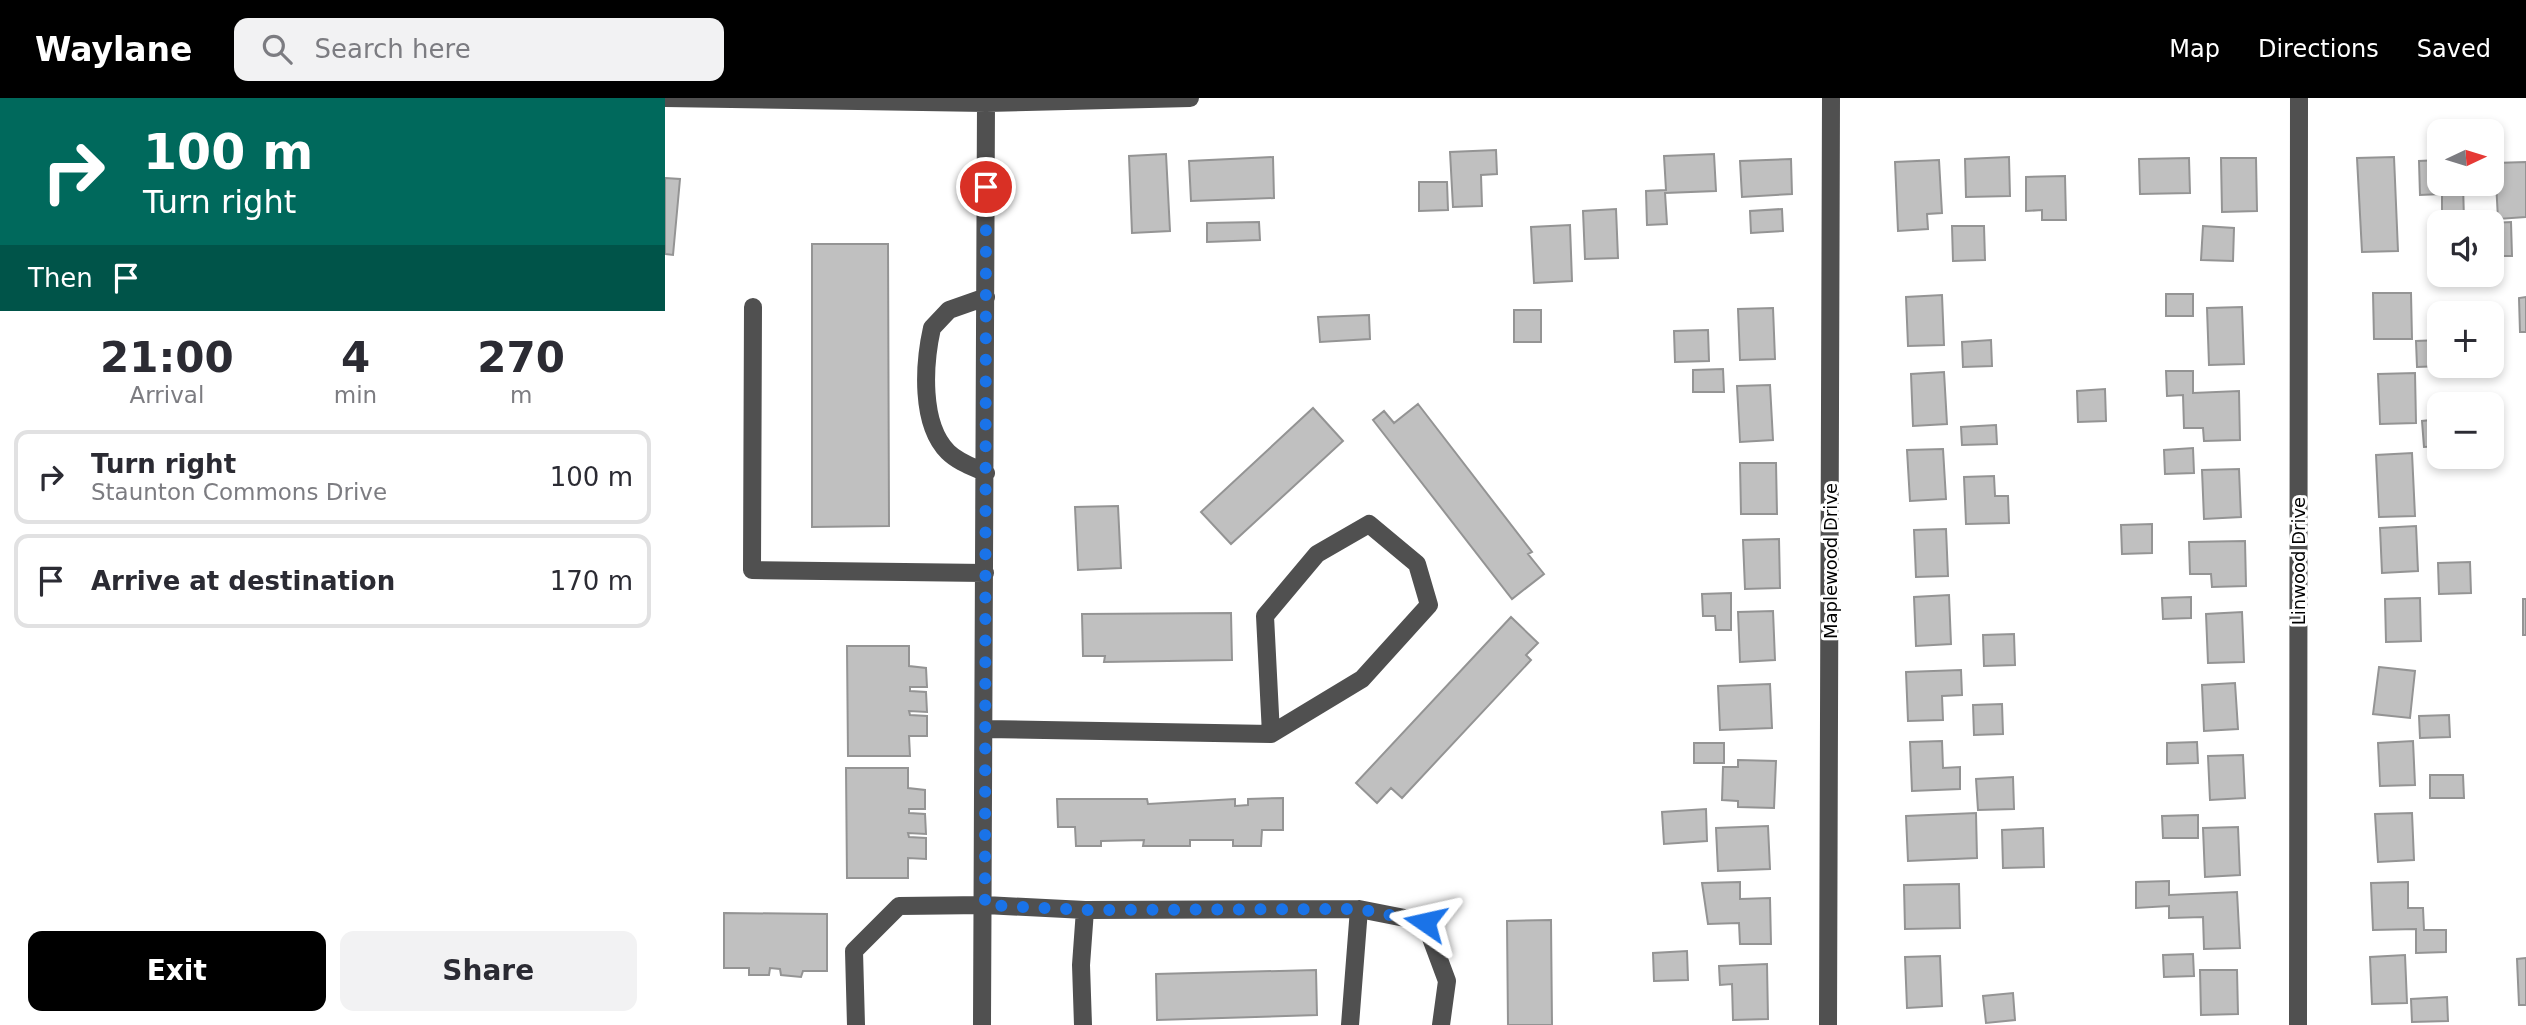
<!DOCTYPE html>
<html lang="en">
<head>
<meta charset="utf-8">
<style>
  :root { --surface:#fff; --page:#f2f2f3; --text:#2b2b33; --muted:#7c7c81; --line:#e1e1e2; --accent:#000 }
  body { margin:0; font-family:"DejaVu Sans",sans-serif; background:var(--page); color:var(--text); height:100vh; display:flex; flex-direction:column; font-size:26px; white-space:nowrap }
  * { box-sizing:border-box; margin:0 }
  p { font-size:23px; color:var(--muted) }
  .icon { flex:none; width:38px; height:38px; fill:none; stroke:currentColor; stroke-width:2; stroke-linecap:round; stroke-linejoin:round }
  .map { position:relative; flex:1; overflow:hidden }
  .sheet { display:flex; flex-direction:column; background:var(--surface); width:665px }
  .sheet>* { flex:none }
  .banner { background:#00695c; color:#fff; overflow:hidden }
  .needle { width:46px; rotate:86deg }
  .fabs { position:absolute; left:1762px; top:21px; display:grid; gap:14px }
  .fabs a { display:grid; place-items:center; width:77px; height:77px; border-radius:14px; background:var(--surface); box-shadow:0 4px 10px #0003; font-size:35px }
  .pin { position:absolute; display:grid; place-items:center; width:60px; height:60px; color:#fff; margin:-30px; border:4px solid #fff; border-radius:50%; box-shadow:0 2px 7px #0007 }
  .me { position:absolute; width:77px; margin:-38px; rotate:281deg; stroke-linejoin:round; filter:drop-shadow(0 0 5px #0008) }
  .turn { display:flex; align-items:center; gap:24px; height:147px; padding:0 28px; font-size:32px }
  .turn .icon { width:91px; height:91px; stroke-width:2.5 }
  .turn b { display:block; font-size:49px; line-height:60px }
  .then { display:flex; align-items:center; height:66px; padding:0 28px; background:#0003; gap:14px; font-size:26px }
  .eta { display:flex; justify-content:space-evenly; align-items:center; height:119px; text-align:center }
  .eta b { font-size:42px; font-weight:700; line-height:49px }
  .primary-button { display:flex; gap:14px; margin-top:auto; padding:14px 28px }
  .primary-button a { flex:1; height:80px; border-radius:14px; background:var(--accent); color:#fff; font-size:28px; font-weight:700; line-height:80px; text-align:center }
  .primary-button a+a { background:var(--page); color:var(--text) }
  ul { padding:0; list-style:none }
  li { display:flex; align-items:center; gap:21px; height:94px; margin:0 14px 10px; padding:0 14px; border:4px solid var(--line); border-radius:14px }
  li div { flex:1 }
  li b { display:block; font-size:26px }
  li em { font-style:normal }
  header { display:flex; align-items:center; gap:42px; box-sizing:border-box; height:98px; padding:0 35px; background:var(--accent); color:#fff }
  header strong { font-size:33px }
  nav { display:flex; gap:38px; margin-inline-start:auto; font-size:24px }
  .search { width:490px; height:63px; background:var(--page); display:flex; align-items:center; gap:18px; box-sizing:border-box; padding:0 24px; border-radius:14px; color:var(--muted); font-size:26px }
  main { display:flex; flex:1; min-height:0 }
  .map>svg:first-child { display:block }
</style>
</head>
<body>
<header>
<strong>Waylane</strong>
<div class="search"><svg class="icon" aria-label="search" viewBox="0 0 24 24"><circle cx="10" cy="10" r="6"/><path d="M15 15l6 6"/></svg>Search here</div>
<nav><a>Map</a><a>Directions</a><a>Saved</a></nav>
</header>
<main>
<section class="sheet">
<div class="banner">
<div class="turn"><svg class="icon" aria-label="right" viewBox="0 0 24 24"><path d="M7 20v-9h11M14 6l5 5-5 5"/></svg><div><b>100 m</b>Turn right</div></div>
<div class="then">Then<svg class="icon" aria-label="arrive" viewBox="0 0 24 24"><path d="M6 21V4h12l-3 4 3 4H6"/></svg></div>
</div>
<div class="eta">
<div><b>21:00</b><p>Arrival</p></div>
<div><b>4</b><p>min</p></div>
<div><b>270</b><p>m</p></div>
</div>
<ul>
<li><svg class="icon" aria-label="right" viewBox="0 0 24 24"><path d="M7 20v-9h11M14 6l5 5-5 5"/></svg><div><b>Turn right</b><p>Staunton Commons Drive</p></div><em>100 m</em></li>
<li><svg class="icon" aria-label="arrive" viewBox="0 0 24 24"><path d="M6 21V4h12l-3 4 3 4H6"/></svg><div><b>Arrive at destination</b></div><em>170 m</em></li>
</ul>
<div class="primary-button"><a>Exit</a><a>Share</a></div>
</section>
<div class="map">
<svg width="1861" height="927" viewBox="0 0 1861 927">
  <rect width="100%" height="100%" fill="#fff"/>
  <!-- building -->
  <path fill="#c0c0c0" stroke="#949494" stroke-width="2" d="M831 52 832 76 816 77 817 108 788 109 785 54Z
    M501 56 505 133 467 135 464 58Z
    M1049 56 1051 93 1000 95 1002 126 982 127 981 93 1001 92 999 58Z
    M608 59 609 100 526 103 524 63Z
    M1344 59 1345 98 1301 99 1300 61Z
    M1729 59 1733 153 1697 154 1692 60Z
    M1524 60 1525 95 1475 96 1474 61Z
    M1556 60H1591L1592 113 1557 114Z
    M1126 61 1127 96 1077 99 1075 63Z
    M1274 62 1277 115 1262 116 1263 131 1233 133 1230 64Z
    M1774 62V86H1798L1799 122 1777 123V96L1755 97 1754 63Z
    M1861 64V119L1833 121 1830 65Z
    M1400 78 1401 122H1377V112L1361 113V79Z
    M0 80 15 81 8 157 0 156Z
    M754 84H782L783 112 754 113Z
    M951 111 953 160 920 161 918 113Z
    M1117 111 1118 133 1086 135 1085 113Z
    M594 124 595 142 542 144V125Z
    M1846 124 1847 158H1827V125Z
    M905 127 907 183 869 185 866 129Z
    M1287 128H1319L1320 162 1288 163Z
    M1538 128 1569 130 1568 163 1536 162Z
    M147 146H223L224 428 147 429Z
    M1708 195H1746L1747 241H1709Z
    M1501 196H1528V218H1501Z
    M1277 197 1279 247 1243 248 1241 199Z
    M1861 199V234H1855L1854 200Z
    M1577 209 1579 266 1544 267 1542 210Z
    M1108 210 1110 261 1075 262 1073 211Z
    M849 212H876V244H849Z
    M704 217 705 241 655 244 653 219Z
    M1043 232 1044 263 1010 264 1009 233Z
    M1326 242 1327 268 1298 269 1297 244Z
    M1774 242 1777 268 1752 269 1751 243Z
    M1058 271 1059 294H1028V272Z
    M1501 273H1528V295L1574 293 1575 342 1539 343 1538 330H1519L1518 297 1502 298Z
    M1279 274 1282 326 1248 328 1246 276Z
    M1750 275 1751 325 1715 326 1713 276Z
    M1105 287 1108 342 1075 344 1072 288Z
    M1440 291 1441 323 1413 324 1412 293Z
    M753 306 867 454 863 456 879 476 847 501 708 322 719 313 729 325Z
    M648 310 678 343 566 446 536 414Z
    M1774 321V348L1759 349 1757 323Z
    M1331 327 1332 346 1297 347 1296 329Z
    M1528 350 1529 375 1500 376 1499 352Z
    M1278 351 1281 401 1245 403 1242 352Z
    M1747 355 1750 418 1714 419 1711 357Z
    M1075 365H1111L1112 416H1076Z
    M1574 371 1576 419 1539 421 1537 372Z
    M1329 378 1330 398H1343L1344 425 1301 426 1299 379Z
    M453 408 456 470 413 472 410 409Z
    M1487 426V455L1457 456 1456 427Z
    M1751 428 1753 473 1717 475 1715 430Z
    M1281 431 1283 478 1251 479 1249 432Z
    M1114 441 1115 490 1080 491 1078 442Z
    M1580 443 1581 488 1547 489 1546 476H1525L1524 444Z
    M1805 464 1806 495 1774 496 1773 465Z
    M1066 495V532H1051L1050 518H1038L1037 496Z
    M1284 497 1286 546 1251 548 1249 499Z
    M1526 499V520L1498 521 1497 500Z
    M1755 500 1756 543 1721 544 1720 501Z
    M1858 501H1861V537H1858Z
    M1108 513 1110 562 1075 564 1073 514Z
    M1577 514 1579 564 1543 565 1541 516Z
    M566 515 567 562 439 564 440 558H418L417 516Z
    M846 519 873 545 861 557 866 562 737 700 726 690 712 705 691 685Z
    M1349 536 1350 567 1319 568 1318 537Z
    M182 548H244V568L261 570 262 589H245V593L261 594 262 614 244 613 245 617 262 618V638H244L245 658H183Z
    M1714 569 1750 573 1745 620 1708 616Z
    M1296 572 1297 597 1277 598 1278 622 1243 623 1241 574Z
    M1570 585 1573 631 1539 633 1537 587Z
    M1105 586 1107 630 1055 632 1053 588Z
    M1337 606 1338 636 1309 637 1308 607Z
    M1784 617 1785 639 1755 640 1754 618Z
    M1277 643 1278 670 1295 669V691L1247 693 1245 644Z
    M1748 643 1750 687 1715 688 1713 645Z
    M1532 644 1533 665 1502 666V645Z
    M1029 645H1059V665H1029Z
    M1578 657 1580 700 1545 702 1543 658Z
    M1073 662 1111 663 1109 710 1073 709V703L1057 702 1058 669H1073Z
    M181 670H243V690L260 692V711H244V715L260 716 261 736 243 735 244 739 261 740V761L243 760V780H182Z
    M1765 677H1798L1799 700H1765Z
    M1348 679 1349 711 1313 712 1311 681Z
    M618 700V732H597L596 748H568V742H525V748H478L479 742 436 743V748H411L410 729H393L392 701H482L483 706 570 701V708L583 707V701Z
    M1041 711 1042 743 999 746 997 714Z
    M1311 715 1312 760 1243 763 1241 718Z
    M1747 715 1749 762 1713 764 1710 716Z
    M1533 717V740H1498L1497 718Z
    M1103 728 1105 771 1053 773 1051 730Z
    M1573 729 1575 777 1540 779 1538 730Z
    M1378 730 1379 769 1338 770 1337 732Z
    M1504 783V797L1572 794 1575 850 1539 851 1538 819 1504 820V808L1471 810V784Z
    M1075 784V801L1105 800 1106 846H1075L1074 825 1043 826 1037 785Z
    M1743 784V810H1758L1759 832H1781V854L1751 855V831L1708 832 1706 785Z
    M1294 786 1295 830 1240 831 1239 787Z
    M59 815 162 816V873H138L136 879 116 877 115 871 105 870 104 877H84V870H59Z
    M886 822 887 927H843L842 823Z
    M1022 853 1023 882 989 883 988 855Z
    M1528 856 1529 878 1499 879 1498 857Z
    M1740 857 1742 905 1707 906 1705 859Z
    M1275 858 1277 908 1242 910 1240 859Z
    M1861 860V907H1854L1852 861Z
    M1102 866 1103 921 1068 922 1067 886 1055 887 1054 868Z
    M651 872 652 917 492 922 491 876Z
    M1535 872H1572L1573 916 1536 917Z
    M1348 895 1350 922 1321 925 1318 898Z
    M1782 899 1783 923 1747 924 1746 901Z"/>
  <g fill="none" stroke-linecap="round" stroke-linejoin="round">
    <!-- minor -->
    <path stroke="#505050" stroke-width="18" d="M0 0 321 5 525 0
      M88 209 87 472 320 475
      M321 375C308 369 293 364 283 354 255 326 259 266 267 230L284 212 321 199
      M704 426 752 466 764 507 697 581 606 636 600 518 652 456Z
      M320 631 606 636
      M191 927 189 853 234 808 320 807 420 812 694 811
      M317 927 321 5
      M418 927 416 867 420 812
      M685 927 694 811 760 824 782 883 776 927
      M1163 927 1166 0
      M1633 927 1634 0"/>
  </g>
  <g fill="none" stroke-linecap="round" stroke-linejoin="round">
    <!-- route -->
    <path stroke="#1a73e8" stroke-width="12" stroke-dasharray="0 21.6" d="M321 89 320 807 420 812 694 811 760 824"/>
  </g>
  <g text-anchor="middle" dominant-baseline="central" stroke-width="6" stroke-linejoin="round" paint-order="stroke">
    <!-- street labels -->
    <g font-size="18" fill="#000" stroke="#fff">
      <text transform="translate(1165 463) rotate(-90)">Maplewood Drive</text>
      <text transform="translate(1633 463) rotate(-90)">Linwood Drive</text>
    </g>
  </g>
</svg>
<div class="fabs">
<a><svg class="needle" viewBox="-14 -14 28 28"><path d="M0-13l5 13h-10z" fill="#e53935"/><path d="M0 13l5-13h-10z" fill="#7c7c81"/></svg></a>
<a><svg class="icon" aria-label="sound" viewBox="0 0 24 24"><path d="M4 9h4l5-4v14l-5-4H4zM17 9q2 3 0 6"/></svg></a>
<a>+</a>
<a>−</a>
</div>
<div class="pin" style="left:321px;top:89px;background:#d93025"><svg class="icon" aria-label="arrive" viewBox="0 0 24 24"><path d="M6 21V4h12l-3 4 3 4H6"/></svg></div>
<svg class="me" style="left:760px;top:824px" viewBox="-20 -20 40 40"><path d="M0-17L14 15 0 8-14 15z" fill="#1a73e8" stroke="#fff" stroke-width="4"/></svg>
</div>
</main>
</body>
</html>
